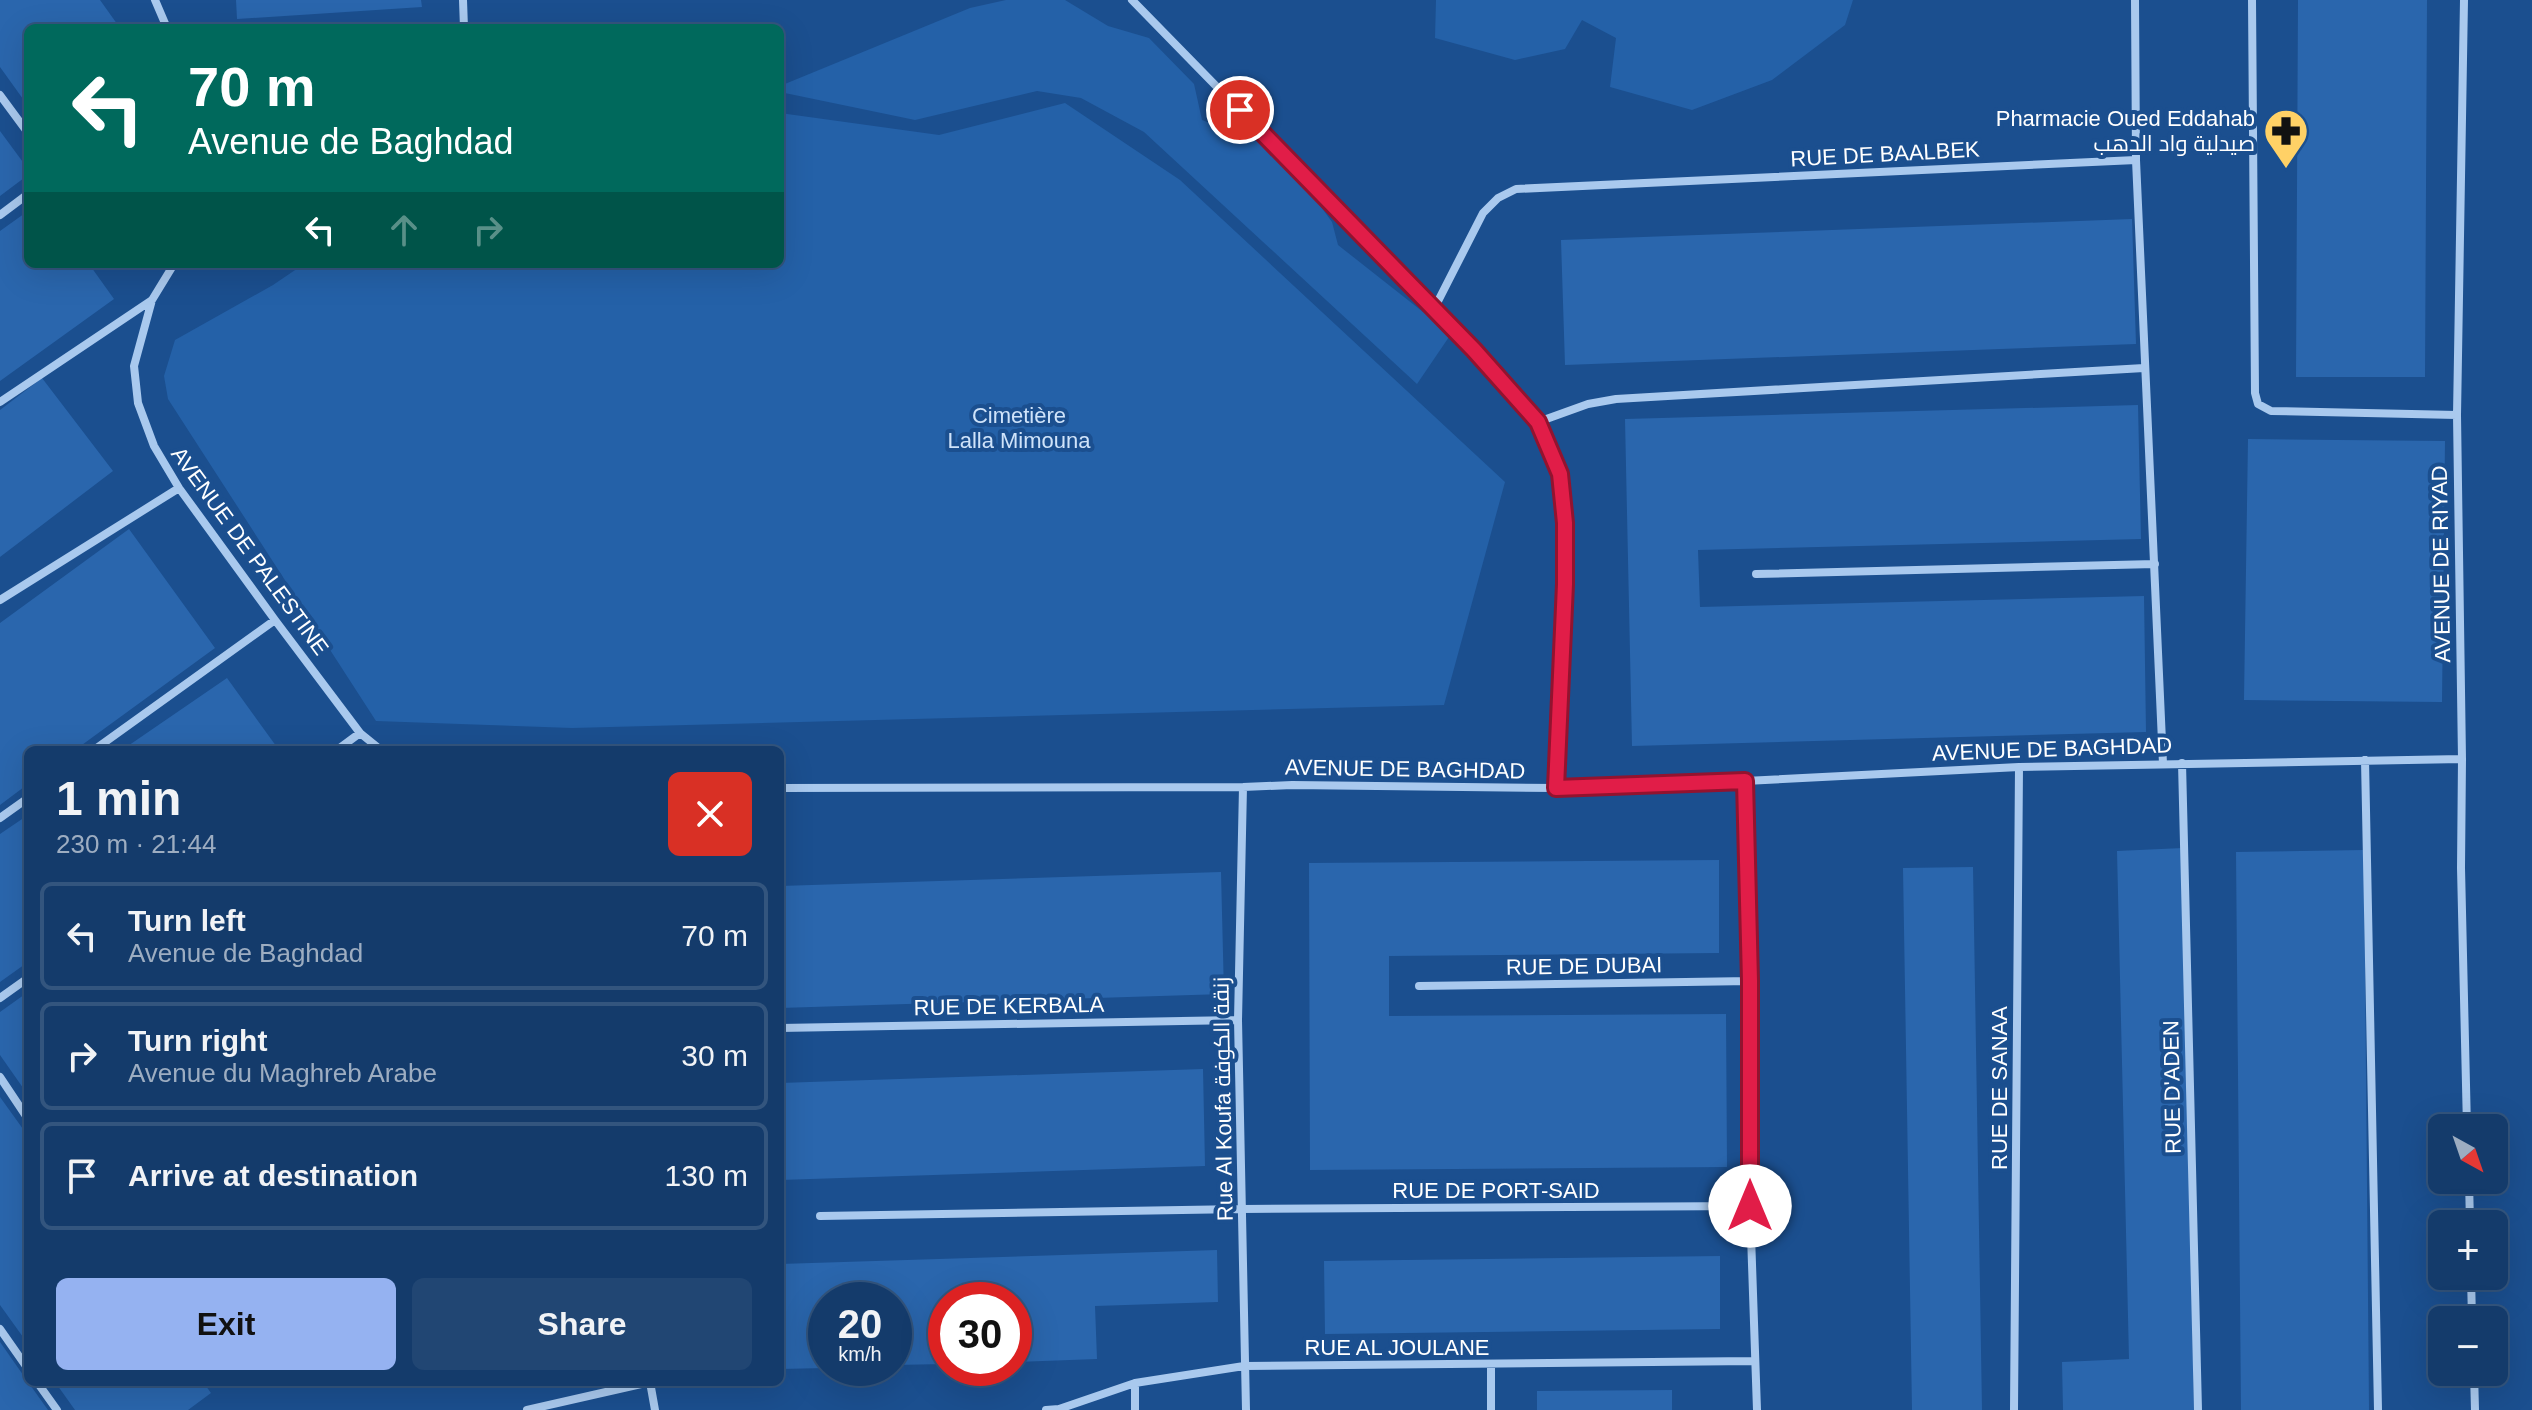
<!DOCTYPE html>
<html lang="en">
<head>
<meta charset="utf-8">
<style>
  :root { --surface:#143b6b; --page:#214673; --text:#f1f3f6; --muted:#9dadc1; --line:#33557e; --accent:#95b2f1 }
  body { margin:0; font-family:Helvetica,Cairo,sans-serif; background:var(--page); color:var(--text); height:100vh; display:flex; flex-direction:column; font-size:30px; white-space:nowrap }
  * { box-sizing:border-box; margin:0 }
  p { font-size:26px; color:var(--muted) }
  .icon { flex:none; width:44px; height:44px; fill:none; stroke:currentColor; stroke-width:2; stroke-linecap:round; stroke-linejoin:round }
  .map { position:relative; flex:1; overflow:hidden }
  .drawer { position:absolute; left:24px; top:746px; width:760px; height:640px; display:flex; flex-direction:column; background:var(--surface); border-radius:12px; box-shadow:0 8px 32px #0002,0 0 0 2px var(--line) }
  .drawer>* { flex:none }
  .guide { position:absolute; left:24px; top:24px; width:760px; height:244px; border-radius:12px; box-shadow:0 8px 32px #0002,0 0 0 2px var(--line); background:#00695c; color:#fff; overflow:hidden }
  .needle { width:52px; rotate:140deg }
  .fabs { position:absolute; left:2428px; top:1114px; display:grid; gap:16px }
  .fabs a { display:grid; place-items:center; width:80px; height:80px; border-radius:12px; background:var(--surface); box-shadow:0 8px 32px #0002,0 0 0 2px var(--line); font-size:40px }
  .speed { position:absolute; left:808px; top:1282px; display:flex; gap:16px; font-size:40px; font-weight:700; text-align:center }
  .speed>* { display:grid; place-content:center; width:104px; height:104px; border-radius:50%; background:var(--surface); box-shadow:0 8px 32px #0002,0 0 0 2px var(--line); line-height:1 }
  .speed small { font-size:20px; font-weight:400 }
  .speed .limit { border:12px solid #d22; background:#fff; color:#111 }
  .pin { position:absolute; display:grid; place-items:center; width:68px; height:68px; color:#fff; margin:-34px; border:4px solid #fff; border-radius:50%; box-shadow:0 2px 8px #0007 }
  .me { position:absolute; width:88px; margin:-44px; rotate:0deg; stroke-linejoin:round; filter:drop-shadow(0 0 6px #0008) }
  .turn { display:flex; align-items:center; gap:28px; height:168px; padding:0 32px; font-size:36px }
  .turn .icon { width:104px; height:104px; stroke-width:2.5 }
  .turn b { display:block; font-size:56px; line-height:68px }
  .lanes { display:flex; align-items:center; height:76px; padding:0 32px; background:#0003; justify-content:center; gap:40px; direction:ltr }
  .lanes .off { opacity:.35 }
  .round { display:grid; place-items:center; flex:none; width:84px; height:84px; border-radius:12px; background:var(--page) }
  .summary { display:flex; align-items:center; justify-content:space-between; height:136px; padding:0 32px }
  h1 { font-size:48px; font-weight:800; line-height:60px }
  .primary-button { display:flex; gap:16px; margin-top:auto; padding:16px 32px }
  .primary-button a { flex:1; height:92px; border-radius:12px; background:var(--accent); color:#111; font-size:32px; font-weight:800; line-height:92px; text-align:center }
  .primary-button a+a { background:var(--page); color:var(--text) }
  ul { padding:0; list-style:none }
  li { display:flex; align-items:center; gap:24px; height:108px; margin:0 16px 12px; padding:0 16px; border:4px solid var(--line); border-radius:12px }
  li div { flex:1 }
  li b { display:block; font-size:30px }
  li em { font-style:normal }
  .map>svg:first-child { display:block }
</style>
</head>
<body>
<div class="map">
<svg width="2532" height="1410" viewBox="0 0 2532 1410">
  <rect width="100%" height="100%" fill="#1b4f8f"/>
  <!-- green -->
  <path fill="#2461a8" d="M1006 0H1065L1108 26 1149 38 1194 84 1202 120 1279 149 1332 222 1338 245 1451 334 1417 384 1144 132 1081 98 1037 91 915 120 780 92V86L970 8Z
    M1436 0H1853L1845 25 1772 80 1692 110 1610 87 1616 38 1582 20 1565 49 1515 60 1435 38Z
    M1065 103 1180 180 1505 482 1444 705 572 728 376 721 168 399 164 376 175 340 273 285 304 264H780V113L939 135Z"/>
  <!-- building -->
  <path fill="#2a66ad" d="M0 0H100L120 28H28V106L0 67Z
    M236 0H421L422 7 237 19Z
    M2298 0H2427L2425 377H2296Z
    M0 131 28 169V175L0 196Z
    M28 211V264H89L114 299 0 381V231Z
    M2132 219 2136 344 1565 365 1561 240Z
    M42 378 113 471 0 557V410Z
    M2138 405 2141 539 1698 550 1700 607 2144 596 2146 732 1632 746 1625 419Z
    M2248 439 2445 441 2442 702 2244 700Z
    M129 529 215 648 75 750H28V784L0 805V623Z
    M227 678 279 750H122Z
    M28 815V962L0 982V834Z
    M2183 848 2194 1410H2063L2062 1362 2129 1359 2117 851Z
    M2364 850 2369 1410H2241L2236 852Z
    M1719 860V953L1389 956V1016L1726 1014 1727 1167 1310 1170 1309 863Z
    M1973 867 1982 1410H1912L1903 868Z
    M1221 872 1224 994 780 1008V886Z
    M28 992V1095L0 1055V1012Z
    M1203 1069 1205 1166 780 1180V1083Z
    M0 1097 28 1136V1344L0 1305Z
    M1217 1250 1218 1302 1095 1306 1097 1359 1014 1362V1300H946V1364L894 1365V1300H826V1368L780 1369V1264Z
    M1720 1256V1329L1325 1334 1324 1261Z
    M0 1342 28 1382 48 1410H0Z
    M55 1382H203L211 1393 188 1410H75Z
    M1672 1390V1410H1537V1391Z"/>
  <g fill="none" stroke-linecap="round" stroke-linejoin="round">
    <!-- street -->
    <path stroke="#a9c9ee" stroke-width="8" d="M155 0 167 28
      M463 0 464 28
      M1132 0 1474 350 1538 422 1560 474 1565 523V584L1556 788
      M2135 0 2136 160
      M2252 0 2255 393 2258 404 2271 411 2457 415
      M2464 0 2457 415 2462 759 2461 868 2467 1128
      M0 95 28 133
      M0 215 28 194
      M174 264 152 300 134 366 138 403 154 446 179 488 275 620 360 733 381 750
      M1434 309 1483 213 1498 198 1516 189 2136 160 2163 764
      M0 402 152 300
      M1538 422 1588 404 1616 399 2144 368
      M1756 574 2155 564
      M0 600 179 488
      M94 750 275 620
      M337 750 360 733
      M2365 760 2378 1410
      M2182 763 2198 1410
      M1745 781 1750 981V1206L1757 1410
      M1243 787 1238 1020 1246 1410
      M780 788 1243 787 1292 785 1556 788 1745 781 2019 767 2462 759
      M0 818 28 798
      M1419 986 1750 981
      M0 998 28 978
      M780 1028 1238 1020
      M0 1077 28 1119
      M2469 1180 2470 1224
      M820 1216 1242 1209 1750 1206
      M2471 1276 2472 1320
      M0 1329 28 1369
      M2474 1372 2475 1410
      M37 1382 57 1410
      M1135 1383V1410
      M527 1410 650 1382 655 1410
      M1046 1410 1059 1409 1135 1383 1244 1366 1754 1361
      M1491 1410V1364
      M2014 1410 2019 767"/>
  </g>
  <g fill="none" stroke-linecap="round" stroke-linejoin="round">
    <!-- route casing -->
    <g stroke="#92132f" stroke-width="20">
      <path id="route" d="M1240 110 1474 350 1538 422 1560 474 1565 523V584L1556 788 1745 781 1750 981V1206"/>
    </g>
    <!-- route -->
    <use href="#route" stroke="#e11d48" stroke-width="14"/>
  </g>
  <!-- icons -->
  <defs>
    <g id="pharmacy-pin" transform="scale(2.3)"><path d="M0 17L-7.5 6A9.5 9.5 0 1 1 7.5 6Z" fill="#ffd166" stroke="#1b4f8f"/><path d="M-2-6h4v4h4v4h-4v4h-4v-4h-4v-4h4Z" fill="#111"/></g>
  </defs>
  <g fill-rule="evenodd">
    <use href="#pharmacy-pin" x="2286" y="131"/>
  </g>
  <g text-anchor="middle" dominant-baseline="central" stroke-width="8" stroke-linejoin="round" paint-order="stroke">
    <!-- poi labels -->
    <g font-size="22" fill="#fff" stroke="#1b4f8f" text-anchor="end">
      <text x="2255" y="118">Pharmacie Oued Eddahab<tspan x="2255" dy="25">صيدلية واد الدهب</tspan></text>
    </g>
    <!-- street labels -->
    <g font-size="22" fill="#fff" stroke="#1b4f8f">
      <text transform="translate(1885 154) rotate(-3)">RUE DE BAALBEK</text>
      <text transform="translate(250 551) rotate(54)">AVENUE DE PALESTINE</text>
      <text transform="translate(2441 564) rotate(-91)">AVENUE DE RIYAD</text>
      <text transform="translate(2052 749) rotate(-2)">AVENUE DE BAGHDAD</text>
      <text transform="translate(1405 769) rotate(1)">AVENUE DE BAGHDAD</text>
      <text transform="translate(1584 966) rotate(-1)">RUE DE DUBAI</text>
      <text transform="translate(1009 1006) rotate(-1)">RUE DE KERBALA</text>
      <text transform="translate(2172 1087) rotate(-91)">RUE D'ADEN</text>
      <text transform="translate(1999 1088) rotate(-90)">RUE DE SANAA</text>
      <text transform="translate(1223 1099) rotate(-91)">Rue Al Koufa زنقة الكوفة</text>
      <text x="1496" y="1190">RUE DE PORT-SAID</text>
      <text x="1397" y="1347">RUE AL JOULANE</text>
    </g>
    <!-- park labels -->
    <g font-size="22" fill="#cfe3fa" stroke="#1b4f8f">
      <text x="1019" y="415">Cimetière<tspan x="1019" dy="25">Lalla Mimouna</tspan></text>
    </g>
  </g>
</svg>
<div class="fabs">
<a><svg class="needle" viewBox="-14 -14 28 28"><path d="M0-13l5 13h-10z" fill="#e53935"/><path d="M0 13l5-13h-10z" fill="#9dadc1"/></svg></a>
<a>+</a>
<a>−</a>
</div>
<div class="speed"><div>20<small>km/h</small></div><div class="limit">30</div></div>
<div class="pin" style="left:1240px;top:110px;background:#d93025"><svg class="icon" aria-label="arrive" viewBox="0 0 24 24"><path d="M6 21V4h12l-3 4 3 4H6"/></svg></div>
<svg class="me" style="left:1750px;top:1206px" viewBox="-20 -20 40 40"><circle r="19" fill="#fff"/><path d="M0-13L10 11 0 6-10 11z" fill="#e11d48"/></svg>
<div class="guide">
<div class="turn"><svg class="icon" aria-label="left" viewBox="0 0 24 24"><path d="M17 20v-9H6M10 6l-5 5 5 5"/></svg><div><b>70 m</b>Avenue de Baghdad</div></div>
<div class="lanes"><svg class="icon" aria-label="left" viewBox="0 0 24 24"><path d="M17 20v-9H6M10 6l-5 5 5 5"/></svg><svg class="icon off" aria-label="ahead" viewBox="0 0 24 24"><path d="M12 20V5M6 11l6-6 6 6"/></svg><svg class="icon off" aria-label="right" viewBox="0 0 24 24"><path d="M7 20v-9h11M14 6l5 5-5 5"/></svg></div>
</div>
<section class="drawer">
<div class="summary"><div><h1>1 min</h1><p>230 m · 21:44</p></div><a class="round" style="background:#d93025;color:#fff"><svg class="icon" aria-label="close" viewBox="0 0 24 24"><path d="M6 6l12 12M18 6L6 18"/></svg></a></div>
<ul>
<li><svg class="icon" aria-label="left" viewBox="0 0 24 24"><path d="M17 20v-9H6M10 6l-5 5 5 5"/></svg><div><b>Turn left</b><p>Avenue de Baghdad</p></div><em>70 m</em></li>
<li><svg class="icon" aria-label="right" viewBox="0 0 24 24"><path d="M7 20v-9h11M14 6l5 5-5 5"/></svg><div><b>Turn right</b><p>Avenue du Maghreb Arabe</p></div><em>30 m</em></li>
<li><svg class="icon" aria-label="arrive" viewBox="0 0 24 24"><path d="M6 21V4h12l-3 4 3 4H6"/></svg><div><b>Arrive at destination</b></div><em>130 m</em></li>
</ul>
<div class="primary-button"><a>Exit</a><a>Share</a></div>
</section>
</div>
</body>
</html>
